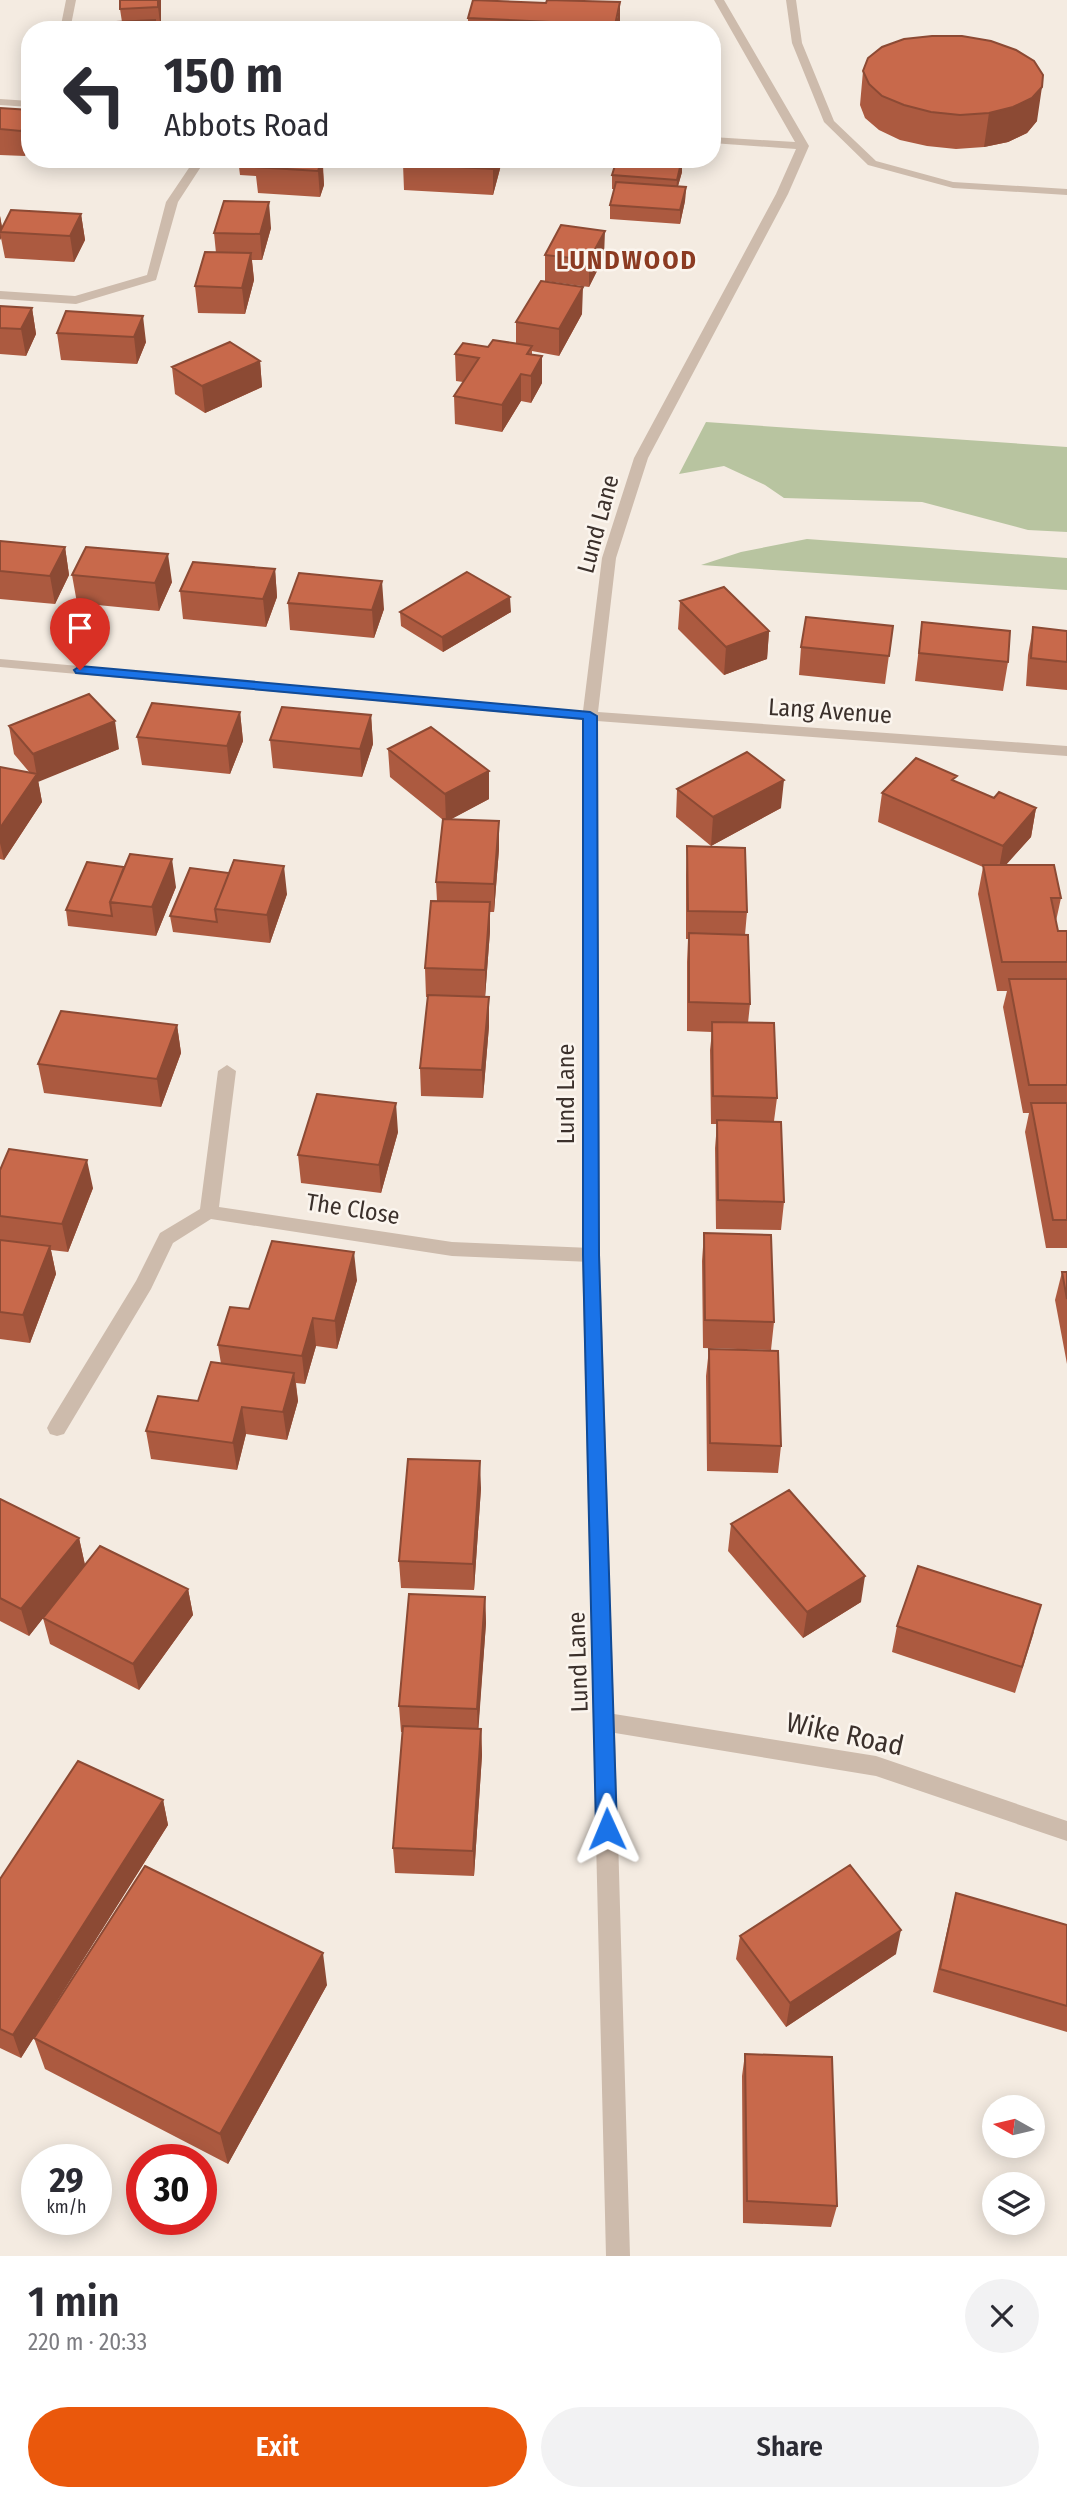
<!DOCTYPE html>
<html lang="en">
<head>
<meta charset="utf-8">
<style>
  :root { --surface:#fff; --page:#f2f2f3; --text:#2b2b33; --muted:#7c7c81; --accent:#ea580c }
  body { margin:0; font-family:"Fira Sans Condensed",sans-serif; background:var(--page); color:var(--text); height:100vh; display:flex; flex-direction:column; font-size:26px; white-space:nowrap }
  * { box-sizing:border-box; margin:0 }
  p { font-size:23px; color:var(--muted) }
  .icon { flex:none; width:38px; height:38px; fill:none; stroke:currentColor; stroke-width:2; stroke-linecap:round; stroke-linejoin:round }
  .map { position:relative; height:2256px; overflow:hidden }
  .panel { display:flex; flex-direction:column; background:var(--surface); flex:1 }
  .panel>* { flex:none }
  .top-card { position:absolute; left:21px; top:21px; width:700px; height:147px; border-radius:28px; box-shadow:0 4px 18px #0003; background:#fff; color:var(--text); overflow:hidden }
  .needle { width:46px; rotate:278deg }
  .buttons { position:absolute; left:982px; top:2095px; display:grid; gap:14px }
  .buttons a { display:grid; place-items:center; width:63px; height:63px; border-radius:50%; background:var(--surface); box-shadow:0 4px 18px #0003; font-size:35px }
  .speed { position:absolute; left:21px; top:2144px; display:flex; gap:14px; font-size:35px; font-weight:700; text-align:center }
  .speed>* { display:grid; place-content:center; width:91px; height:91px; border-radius:50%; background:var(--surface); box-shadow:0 4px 18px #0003; line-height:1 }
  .speed small { font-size:18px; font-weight:400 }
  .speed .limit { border:10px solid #d22; background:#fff; color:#111 }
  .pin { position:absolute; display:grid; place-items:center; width:60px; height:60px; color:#fff; margin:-72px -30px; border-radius:50% 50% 50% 0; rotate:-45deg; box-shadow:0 0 7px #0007 }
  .pin .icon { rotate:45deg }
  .me { position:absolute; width:77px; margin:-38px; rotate:359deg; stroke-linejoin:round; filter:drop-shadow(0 0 5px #0008) }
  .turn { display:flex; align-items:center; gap:24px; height:147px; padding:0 28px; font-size:32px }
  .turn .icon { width:91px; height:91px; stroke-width:2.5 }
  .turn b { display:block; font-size:49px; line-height:60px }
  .round { display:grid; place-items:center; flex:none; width:74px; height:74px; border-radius:37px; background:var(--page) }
  .headline { display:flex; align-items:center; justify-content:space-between; height:119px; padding:0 28px }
  h1 { font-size:42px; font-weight:600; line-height:52px }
  .action { display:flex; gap:14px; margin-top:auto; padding:14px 28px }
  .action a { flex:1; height:80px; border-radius:42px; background:var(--accent); color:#fff; font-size:28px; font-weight:600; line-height:80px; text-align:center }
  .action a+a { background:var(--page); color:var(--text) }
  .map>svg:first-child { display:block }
</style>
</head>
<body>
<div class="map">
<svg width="1067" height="2256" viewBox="0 0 1067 2256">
  <rect width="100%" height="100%" fill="#f4ebe1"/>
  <!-- green -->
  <path fill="#b8c4a0" d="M706 422 1067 447V532L1028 530 922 502 784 498 765 485 724 466 679 474Z
    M807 539 1067 558V590L701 565 741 552Z"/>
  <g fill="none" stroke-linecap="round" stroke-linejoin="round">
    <!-- lane -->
    <path fill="#cdbbac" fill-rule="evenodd" d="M786 0H796L802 43 834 121 876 161 953 182 1067 189V195L953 188 868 165 824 122 792 43Z
      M227 1065 236 1071 219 1207 452 1242 591 1248 597 1250 600 1255 597 1260 591 1262 452 1256 211 1219 173 1243 151 1289 64 1434 57 1436 50 1434 47 1428 50 1422 136 1281 160 1233 200 1209 218 1071Z"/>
    <!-- street -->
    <path fill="#cdbbac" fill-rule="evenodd" d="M66 0H76L70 30H60Z
      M714 0H724L809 146 788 194 648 458 616 558 598 712 1067 746V756L597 721 600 1255 614 1714 876 1756 1067 1821V1841L876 1776 615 1733 630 2256H606L582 1255 583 720 0 667V659L583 711 602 558 634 458 776 194 796 149 712 143V137L795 142Z
      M0 99 30 101V107L0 105Z
      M195 159H206L178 202 156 280 76 304 0 299V291L75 296 147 275 166 202Z"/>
  </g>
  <!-- wall -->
  <path fill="#ac5a40" d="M161 0V30H117L122 22 120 9Z
    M473 0 620 26 619 30H468V18Z
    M863 71 1037 121 1027 133 1008 142 984 147 956 149 927 146 900 140 879 130 865 118 860 105Z
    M0 108 30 110 25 156 0 155Z
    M71 159H118L117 162Z
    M238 159H336L333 166 323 165 324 185 320 197 258 193 256 176 240 175Z
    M405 159H501V165L493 195 404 190 403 164Z
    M682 172 678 186 686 187 685 201 680 224 610 219V205L614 189H612V175Z
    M81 214 85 240 74 262 5 258 1 238 0 240V216L2 228Z
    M271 228 262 260H252L254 280 245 314 198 313 195 286 216 253 214 233Z
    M545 255 604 257 589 287 545 281Z
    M0 306 32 308 36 334 26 356 0 354Z
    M66 311 146 342 137 364 61 360 57 333Z
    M582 314 559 356 532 351V355L542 356V383L531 403 521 401 502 432 455 424 454 396 463 382 456 381 455 354 488 347 516 344V322Z
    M260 361 262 387 205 413 175 394 172 367Z
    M0 541 65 547 69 575 55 604 0 599Z
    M275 569 277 597 266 627 183 619 180 591Z
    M72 575 172 582 159 611 77 603Z
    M680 601 769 631 767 659 724 675 678 629Z
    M288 603 384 609 374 638 290 630Z
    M400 612H511L443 652 401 626Z
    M922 622 1008 662 1003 691 915 681Z
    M893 626 885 684 799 675 801 647Z
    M1033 627 1067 631V690L1026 686 1028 655Z
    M240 712 243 741 230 774 142 765 137 737Z
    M371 715 373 744 362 777 273 768 270 740Z
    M9 726 119 749 38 781 42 802 4 860 0 859V767L30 773 14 754Z
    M388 749 489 799 451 819 499 849 494 912H490V931L485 997 489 1026 483 1098 421 1096 420 1068 428 997H426L425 968 437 901 436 882 443 820 390 777Z
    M956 782 994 798 1036 808 1031 837 1005 865 1061 898 1056 921 1058 931H1067V1248H1046L1025 1132 1029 1113H1023L1003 1007 1007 991H997L978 894 983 867 878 822 882 793Z
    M677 789 781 808 711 846 676 817Z
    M687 846 747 912 745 935 750 1004 748 1023 777 1098 774 1121 784 1202 781 1230 716 1229 715 1148 717 1124H711L710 1050 712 1032 687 1031V962L688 939H686V875Z
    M229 873 287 894 270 943 173 932 170 916Z
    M176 887 156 936 68 926 66 910Z
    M177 1025 181 1053 161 1107 44 1093 38 1064Z
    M398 1132 381 1193 301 1183 298 1155Z
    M0 1170 93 1188 68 1252 51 1250 56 1274 30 1343 0 1339Z
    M704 1233 774 1322 771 1350 703 1348 702 1261Z
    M1062 1272H1067V1364L1055 1300Z
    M357 1280 337 1349 316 1346 305 1384 296 1383 298 1401 287 1440 246 1434 237 1470 151 1459 146 1431 198 1401 221 1364 218 1345 249 1309Z
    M709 1349 781 1446 778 1473 707 1471 706 1376Z
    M481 1488 474 1590 401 1588 399 1561Z
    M0 1499 79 1538 85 1565 29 1636 0 1621Z
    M731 1524 861 1602 803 1638 728 1551Z
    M188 1589 193 1615 139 1690 50 1644 43 1618Z
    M485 1597 486 1623 478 1729H481L482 1755 474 1876 395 1873 393 1848 403 1732H401L399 1706Z
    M897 1626 1034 1632 1015 1693 892 1652Z
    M163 1800 168 1825 21 2058 0 2048V1879Z
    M956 1893 1067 1925V2032L933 1992 950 1918Z
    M740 1936 896 1954 786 2027 736 1959Z
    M327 1985 228 2164 45 2069 34 2038Z
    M745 2054 837 2206 831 2227 743 2223 742 2076Z"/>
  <!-- shaded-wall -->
  <path fill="#8c4a34" d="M158 0H161V30L158 7Z
    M620 2V26L619 30H615Z
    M1042 87 1037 121 1027 133 1008 142 984 147 989 113Z
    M30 116V148L25 156 21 131Z
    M322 159 324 185 320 197 318 171Z
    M496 159H501V165L493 195V169Z
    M682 159V172L676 193 677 180Z
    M686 187 685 201 680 224V210Z
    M269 202 271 228 262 260 260 234Z
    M81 214 85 240 74 262 70 236Z
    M0 216 3 232H0L1 238 0 240Z
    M605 231 604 257 589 287V260Z
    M251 253 254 280 245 314 242 288Z
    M583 287 582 314 559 356V329Z
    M32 308 36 334 26 356 21 329Z
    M143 316 146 342 137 364 134 337Z
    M542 356V383L531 403V376Z
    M260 361 262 387 205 413 202 386Z
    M521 374V401L502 432V405Z
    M65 547 69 575 55 604 50 576Z
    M168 554 172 582 159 611 155 583Z
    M275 569 277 597 266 627 263 599Z
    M382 581 384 609 374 638 372 610Z
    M510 597 511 612 443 652 442 637Z
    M769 631 767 659 724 675 726 647Z
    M240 712 243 741 230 774 227 746Z
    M371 715 373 744 362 777 360 749Z
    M115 721 119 749 38 782 33 754Z
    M489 771V799L446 822 445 794Z
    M37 774 42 802 4 860 0 843V828Z
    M784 780 781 808 711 846 713 817Z
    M1036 808 1031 837 998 874 1003 846Z
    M499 821V849L494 912V884Z
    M172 859 176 887 156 936 152 907Z
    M284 866 287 894 270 943 267 915Z
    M490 902V931L485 998V970Z
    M489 997V1026L483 1098 482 1070Z
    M177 1025 181 1053 161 1107 157 1079Z
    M396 1103 398 1132 381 1193 379 1165Z
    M87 1160 93 1188 68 1252 62 1224Z
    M50 1246 56 1274 30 1343 23 1315Z
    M354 1252 357 1280 337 1349 335 1321Z
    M313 1318 316 1346 305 1384 302 1356Z
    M294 1373 298 1401 287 1440 283 1412Z
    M242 1407 246 1434 237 1470 233 1443Z
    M480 1461 481 1488 474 1590 473 1564Z
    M79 1538 85 1565 29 1636 21 1609Z
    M865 1576 861 1602 803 1638 807 1612Z
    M188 1589 193 1615 139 1690 133 1664Z
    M485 1597 486 1623 478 1735 477 1709Z
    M481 1729 482 1755 474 1876 473 1851Z
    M163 1800 168 1825 21 2058 13 2035Z
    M901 1930 896 1954 786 2027 790 2003Z
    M323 1953 327 1985 228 2164 220 2134Z"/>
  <!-- building -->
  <path fill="#c8694b" stroke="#8c4a34" stroke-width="2" d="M120 0H158V7L120 9Z
    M473 0 546 3 547 0 620 2 615 25 468 18Z
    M155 20V30H117V22Z
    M932 36H962L991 41 1016 50 1034 61 1043 75 1042 87 1032 98 1013 107 989 113 960 115 931 112 904 105 882 96 869 84 863 71 868 58 882 47 904 39Z
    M0 108 30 110V116L21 131 0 129Z
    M259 159H322L318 171 256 167Z
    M405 159H496L493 169 403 164Z
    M617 159H682L677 180 612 175Z
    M616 182 686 187 680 210 610 205Z
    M224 201 269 202 260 234 214 233Z
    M11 210 81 214 70 236 0 232Z
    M561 225 605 231 589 260 545 255Z
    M205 252 251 253 242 288 195 286Z
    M541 281 583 287 559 329 516 322Z
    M0 306 32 308 21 329 0 328Z
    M66 311 143 316 134 337 57 333Z
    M493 340 532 346 527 354 542 356 531 376 521 374 502 405 454 396 479 358 455 354 463 343 488 347Z
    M230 342 260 361 202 386 172 367Z
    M0 541 65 547 50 576 0 571Z
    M86 547 168 554 155 583 72 575Z
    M193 562 275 569 263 599 180 591Z
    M467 572 510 597 442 637 400 612Z
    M299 573 382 581 372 610 288 603Z
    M724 587 769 631 726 647 680 601Z
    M806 617 893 626 889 656 801 647Z
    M922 622 1010 631 1008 662 919 653Z
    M1033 627 1067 631V662L1031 658Z
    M89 694 115 721 33 754 9 726Z
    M152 703 240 712 227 746 137 737Z
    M282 707 371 715 360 749 270 740Z
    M431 727 489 771 445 794 388 749Z
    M747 752 784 780 713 817 677 789Z
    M916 758 957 776 952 780 994 798 999 792 1036 808 1003 846 882 793Z
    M0 767 37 774 0 828Z
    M443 819 499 821 494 884 436 882Z
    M687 846 745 848 747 912 688 911Z
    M130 854 172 859 152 907 110 902Z
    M234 860 284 866 267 915 215 909Z
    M87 862 124 867 110 902 112 916 66 910Z
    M983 865H1054L1061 898H1051L1058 931H1067V962H1002Z
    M190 868 229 873 215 909 217 922 170 916Z
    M431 901 490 902 485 970 425 968Z
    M689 933 748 935 750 1004 689 1002Z
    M1009 979H1067V1085H1029Z
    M428 995 489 997 482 1070 420 1068Z
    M61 1011 177 1025 157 1079 38 1064Z
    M712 1022 774 1023 777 1098 713 1096Z
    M317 1094 396 1103 379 1165 298 1155Z
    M1031 1103H1067V1220H1053Z
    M717 1120 781 1122 784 1202 718 1200Z
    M9 1149 87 1160 62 1224 0 1216V1170Z
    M704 1233 771 1235 774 1322 705 1320Z
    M0 1240 50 1246 23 1315 0 1312Z
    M272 1241 354 1252 335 1321 313 1318 302 1356 218 1345 230 1307 249 1309Z
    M1062 1272H1067V1299Z
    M709 1349 778 1351 781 1446 710 1443Z
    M211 1362 294 1373 283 1412 242 1407 233 1443 146 1431 158 1396 198 1401Z
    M408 1459 480 1461 473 1564 399 1561Z
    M789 1490 865 1576 807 1612 731 1524Z
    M0 1499 79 1538 21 1609 0 1598Z
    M100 1546 188 1589 133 1664 43 1618Z
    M918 1566 1041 1605 1022 1667 897 1626Z
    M409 1594 485 1597 477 1709 399 1706Z
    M403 1726 481 1729 473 1851 393 1848Z
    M78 1761 163 1800 13 2035 0 2029V1879Z
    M850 1865 901 1930 790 2003 740 1936Z
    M145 1866 323 1953 220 2134 34 2038Z
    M956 1893 1067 1925V2006L940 1969Z
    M745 2054 832 2057 837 2206 747 2201Z"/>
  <!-- route -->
  <path fill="#1a73e8" stroke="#114b97" stroke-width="2" d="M80 666 590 712 597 716 599 1255 617 1829 614 1835 607 1838 599 1835 596 1829 583 1255V719L76 673 74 670Z"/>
  <g text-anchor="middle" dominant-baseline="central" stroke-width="5" stroke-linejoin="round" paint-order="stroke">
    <!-- street labels -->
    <g font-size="24" fill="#3b302b" stroke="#fbf5ee">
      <text transform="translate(598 524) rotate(-75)">Lund Lane</text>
      <text transform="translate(830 711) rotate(4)">Lang Avenue</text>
      <text transform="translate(566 1094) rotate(-90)">Lund Lane</text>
      <text transform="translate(353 1209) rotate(9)">The Close</text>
      <text transform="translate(578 1662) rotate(-92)">Lund Lane</text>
    </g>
    <!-- far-district labels -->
    <g font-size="26" font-weight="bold" letter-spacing="2" fill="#8c3b22" stroke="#fbf5ee">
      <text x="627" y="260">LUNDWOOD</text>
    </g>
    <!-- near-street labels -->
    <g font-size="28" fill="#3b302b" stroke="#fbf5ee">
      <text transform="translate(845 1734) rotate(12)">Wike Road</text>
    </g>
  </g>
</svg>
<div class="buttons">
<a><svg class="needle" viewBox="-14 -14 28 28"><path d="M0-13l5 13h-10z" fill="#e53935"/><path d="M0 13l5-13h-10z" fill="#7c7c81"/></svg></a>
<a><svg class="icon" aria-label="layers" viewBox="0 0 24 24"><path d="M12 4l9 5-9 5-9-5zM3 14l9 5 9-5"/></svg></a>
</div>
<div class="speed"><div>29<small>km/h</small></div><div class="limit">30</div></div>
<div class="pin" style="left:80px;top:670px;background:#d93025"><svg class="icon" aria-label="arrive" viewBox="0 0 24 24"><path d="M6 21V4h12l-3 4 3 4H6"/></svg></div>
<svg class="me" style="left:607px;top:1829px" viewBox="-20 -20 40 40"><path d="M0-17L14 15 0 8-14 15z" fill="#1a73e8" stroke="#fff" stroke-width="4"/></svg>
<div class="top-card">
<div class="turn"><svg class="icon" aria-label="left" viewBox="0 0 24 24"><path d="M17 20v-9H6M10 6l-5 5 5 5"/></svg><div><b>150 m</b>Abbots Road</div></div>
</div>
</div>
<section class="panel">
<div class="headline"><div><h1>1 min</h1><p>220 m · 20:33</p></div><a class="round"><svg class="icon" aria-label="close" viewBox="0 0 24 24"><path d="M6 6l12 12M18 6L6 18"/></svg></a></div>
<div class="action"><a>Exit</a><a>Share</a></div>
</section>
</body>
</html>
